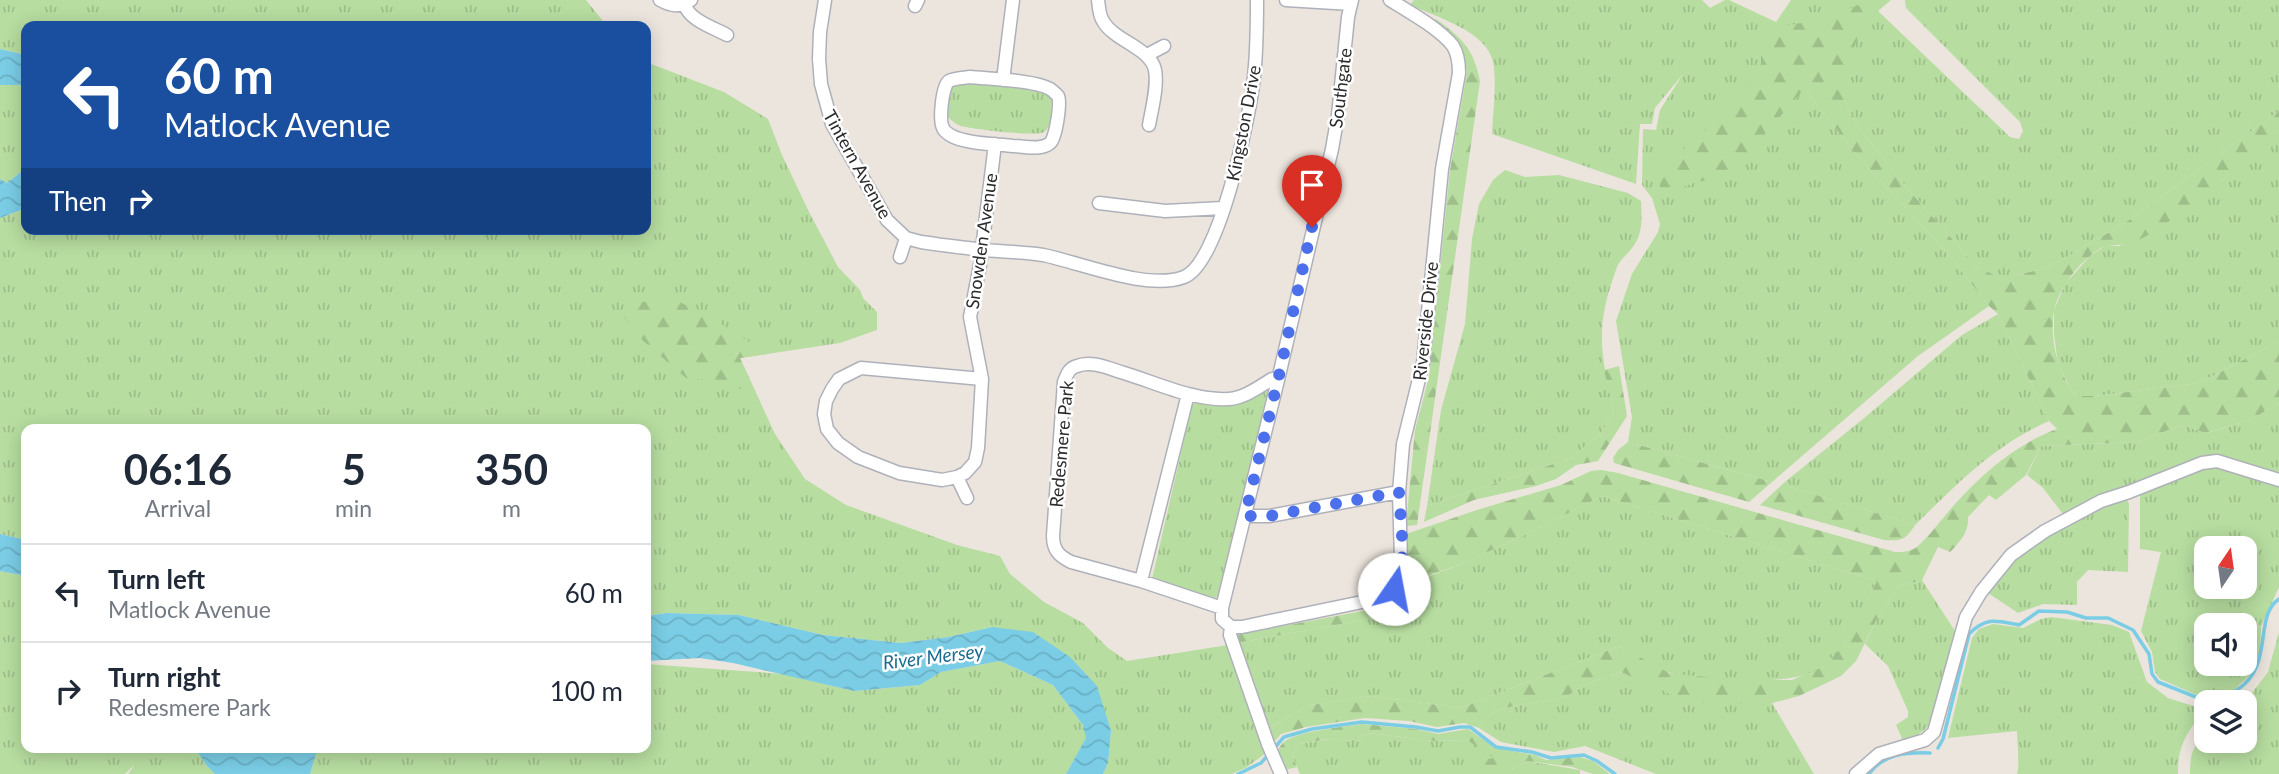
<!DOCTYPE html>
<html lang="en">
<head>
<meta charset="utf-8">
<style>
  :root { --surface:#fff; --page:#f2f2f3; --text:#1f2937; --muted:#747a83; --line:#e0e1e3 }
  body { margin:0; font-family:Lato,sans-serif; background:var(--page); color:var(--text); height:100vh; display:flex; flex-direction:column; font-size:26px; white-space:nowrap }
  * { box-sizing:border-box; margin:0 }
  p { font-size:23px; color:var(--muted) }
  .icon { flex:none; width:38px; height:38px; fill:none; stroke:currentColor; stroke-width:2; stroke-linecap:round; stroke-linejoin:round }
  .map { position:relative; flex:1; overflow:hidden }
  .side { position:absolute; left:21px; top:424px; width:630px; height:329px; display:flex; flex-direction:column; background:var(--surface); border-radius:14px; box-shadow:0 4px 18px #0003 }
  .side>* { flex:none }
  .top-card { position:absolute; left:21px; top:21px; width:630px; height:214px; border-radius:14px; box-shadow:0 4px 18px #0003; background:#1a4fa0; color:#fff; overflow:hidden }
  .needle { width:46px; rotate:13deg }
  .buttons { position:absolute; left:2194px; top:536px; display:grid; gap:14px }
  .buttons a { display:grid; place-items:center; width:63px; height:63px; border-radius:14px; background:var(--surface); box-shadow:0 4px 18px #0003; font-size:35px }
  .pin { position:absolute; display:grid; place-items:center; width:60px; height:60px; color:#fff; margin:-72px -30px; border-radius:50% 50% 50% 0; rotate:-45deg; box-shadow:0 0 7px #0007 }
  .pin .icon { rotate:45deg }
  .me { position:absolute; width:77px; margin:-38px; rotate:12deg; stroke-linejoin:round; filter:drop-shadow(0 0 5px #0008) }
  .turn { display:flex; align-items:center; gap:24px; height:147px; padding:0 28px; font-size:32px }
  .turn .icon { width:91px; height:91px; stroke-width:2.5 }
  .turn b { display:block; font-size:49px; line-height:60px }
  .then { display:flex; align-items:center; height:66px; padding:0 28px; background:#0003; gap:14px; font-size:26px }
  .eta { display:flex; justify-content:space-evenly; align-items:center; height:119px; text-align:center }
  .eta b { font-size:42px; font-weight:700; line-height:49px }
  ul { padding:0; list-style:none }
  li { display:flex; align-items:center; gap:21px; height:98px; padding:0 28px; border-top:2px solid var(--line) }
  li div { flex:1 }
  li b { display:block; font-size:26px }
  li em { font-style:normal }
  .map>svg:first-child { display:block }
</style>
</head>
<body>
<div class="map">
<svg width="2279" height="774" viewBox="0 0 2279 774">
  <defs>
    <pattern id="grass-tufts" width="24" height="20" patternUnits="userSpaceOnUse" patternTransform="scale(1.75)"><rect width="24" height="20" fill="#b7dda0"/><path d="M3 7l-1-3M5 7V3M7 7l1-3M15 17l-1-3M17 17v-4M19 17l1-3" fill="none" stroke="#9ebe8a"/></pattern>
    <pattern id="forest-firs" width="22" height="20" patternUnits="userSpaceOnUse" patternTransform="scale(1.75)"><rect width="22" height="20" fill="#b7dda0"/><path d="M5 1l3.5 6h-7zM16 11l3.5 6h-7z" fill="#9ebe8a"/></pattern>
    <pattern id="water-waves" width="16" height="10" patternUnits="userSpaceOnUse" patternTransform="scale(1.75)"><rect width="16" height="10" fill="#7acde5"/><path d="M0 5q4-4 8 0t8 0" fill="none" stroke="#6ab0c5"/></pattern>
  </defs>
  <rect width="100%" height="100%" fill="#ece5de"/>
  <!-- grass -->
  <path fill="url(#grass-tufts)" fill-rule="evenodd" d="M0 0H586L607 26H26V55L0 49Z
    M1414 0H1702L1710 8 1725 0H1729L1776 22 1791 0H1891L1878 11 2010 137 2019 139 2023 131 2020 122 1906 8 1905 0H2279V111L2125 223 2079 250 2047 268 2021 274 1996 277 1976 266 1907 188 1858 127 1844 99 1804 89 1860 159 1943 248 1989 306 1918 356 1772 482 1628 442 1632 417 1616 321 1632 274 1658 232 1660 224 1652 198 1642 185 1643 129 1656 130 1660 110 1683 74 1655 108 1652 124H1640L1636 184 1492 134C1493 111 1497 85 1493 62 1487 31 1436 17 1410 5Z
    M646 62 724 92 768 119 782 155 809 212 838 267 860 290 863 298 877 312V330L840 343 740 358 775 434 805 479 846 505 957 545 1000 556 1010 574 1044 602 1083 623 1108 648 1127 661 1228 645 1266 753 1247 767 1232 774H1103L1108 763 1111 731 992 627 949 637 901 643 823 635 739 615 667 613 646 616V429H26V540L0 534V218L26 208V229H646Z
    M955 79 1043 89 1052 100C1051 109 1053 126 1044 132 1036 137 972 129 961 126 955 124 951 120 947 116L951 82Z
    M24 84 26 85V168L7 183 0 179V85Z
    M2279 130V341L2211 377 2191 384 2095 396H2076L2070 388 2058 364 2054 334V310L2065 284 2090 256 2105 246H2119L2178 215 2223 180 2264 140Z
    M1505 170 1525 177 1559 175 1628 193 1641 201C1642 219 1643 234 1632 248 1626 256 1619 260 1616 270 1595 327 1600 353 1614 410L1612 416 1600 434 1571 458 1427 506 1441 410 1465 324 1472 239 1479 204 1493 180Z
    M1998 314 2049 421C1994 445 1957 484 1915 525L1790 487 1786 481 1863 419 1962 335Z
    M1266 391 1268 395 1218 596 1212 600 1152 579 1192 405 1196 402Z
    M2279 403V474L2227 460 2172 471 2099 496 2063 514 2043 488 2027 475 2041 446 2137 442 2182 425 2207 433 2250 420Z
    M2208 466 2224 468 2279 483V587L2261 627 2260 652 2250 675 2234 690 2206 699 2160 679 2155 672 2152 652 2141 631 2161 552 2140 549V492ZM2207 548H2245V586H2207ZM2207 625H2245V663H2207Z
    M1602 496 1877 581C1862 609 1850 646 1824 666 1796 688 1706 681 1671 673 1656 670 1634 654 1619 646L1461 708 1371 696 1310 705 1270 727 1237 643 1391 615 1420 580 1466 562 1533 531Z
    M2120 498 2127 500 2129 504 2128 572 2088 570 2077 582V605L2043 604 2018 613 1985 591 2017 555 2056 528Z
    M0 571 26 576V747H194L207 766 216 774H128L135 764 125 774H0Z
    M1922 580 1955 631 1936 714C1929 729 1919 736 1903 741L1896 725 1908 717V711L1888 666 1865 644 1879 615 1897 587Z
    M2051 617 2112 625 2129 632 2147 682 2168 698 2206 710C2188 729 2177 746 2178 774H2017C2020 763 2017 743 2017 731L1948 738 1972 638 1979 629 1993 624 2023 628 2041 619Z
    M2279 632V774H2190C2190 755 2192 746 2207 734V740H2245V702L2268 672Z
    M1000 661 1053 685 1083 725 1087 737 1066 774H310L318 747H646V664L783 674 854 691 920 685 941 672Z
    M1621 672 1701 703H1772L1814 774H1656L1585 746 1554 752 1501 742 1479 728C1488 701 1543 705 1565 697 1572 694 1577 688 1584 685 1596 680 1609 677 1621 672Z
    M1369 733 1434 741 1467 740 1512 769 1527 761 1580 770V774H1300L1292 755 1300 744 1329 739 1349 741Z"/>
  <!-- forest -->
  <path fill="url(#forest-firs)" d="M1871 4 1878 11 1863 24 1843 75 1844 99 1858 127 1907 188 1976 266 1996 276 2021 274 2047 268 2079 250 2125 223 2279 111V130C2258 144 2243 163 2224 179 2210 192 2193 205 2178 215 2164 225 2147 237 2132 243 2122 246 2109 244 2101 248 2081 260 2059 287 2054 311 2049 338 2058 374 2076 396H2095L2191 384 2211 377 2279 341V403L2250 420 2206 433 2182 425 2137 442 2041 446 2026 475 1996 500 1989 495 1968 517C1969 532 1960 542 1950 552L1938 547 1922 580 1897 587 1879 615 1856 661 1841 676 1799 696 1772 703H1701L1677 697 1621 672C1609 677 1596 680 1584 685 1577 688 1572 694 1565 697 1543 705 1488 701 1479 728L1464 723 1437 727 1409 721 1365 718 1306 727 1281 734 1272 744 1270 727 1310 705 1371 696 1461 708 1619 646 1669 673 1733 680H1792L1823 667 1845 643 1877 581 1602 496 1533 531 1466 562 1420 579 1391 615 1237 643 1236 635 1389 606 1405 581 1406 534 1480 509 1561 485 1591 471 1601 470 1618 473 1895 552C1905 552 1912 552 1920 544 1933 532 1944 516 1956 503 1984 472 2018 443 2057 429L2049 421 1998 314 1989 306 1943 248 1860 159 1804 89 1747 155 1744 168 1731 174 1694 183 1661 195 1658 171 1663 156 1678 152 1695 141 1746 83 1761 64V39L1784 26 1830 18 1856 6Z
    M1436 19C1461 37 1474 49 1480 81L1417 525 1406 526 1415 430 1429 377 1450 170 1467 72 1460 46 1431 22Z
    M673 299 707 315 768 354 740 358 753 387 739 389 727 382 686 378 640 338 624 317C636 299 653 299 673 299Z
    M1619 366 1627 416 1598 461 1576 465 1556 479 1536 486 1474 500 1424 522 1427 506 1571 458 1600 434 1612 416 1614 410 1604 370Z
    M1628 442 1772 482 1749 502 1614 463 1613 458 1618 450Z
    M1786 481 1790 487 1915 525C1905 541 1901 541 1884 540L1760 505Z
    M1362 724 1416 729 1438 734 1468 729 1495 748 1535 755 1546 760 1580 757 1593 761 1610 774H1593L1572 767 1527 761 1512 769 1467 771 1465 763 1494 758 1467 740 1434 741 1369 733 1349 741 1328 739 1300 744 1292 755 1297 767 1285 770 1276 756C1278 751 1279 746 1284 742 1297 731 1344 727 1362 724Z"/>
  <!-- water -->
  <path fill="url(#water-waves)" d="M0 49 26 55V85H0Z
    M26 168V208L0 218V179L7 183Z
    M0 534 26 540V576L0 571Z
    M667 613 739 615 823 635 901 643 949 637 992 627 1033 632 1070 657 1097 686 1111 731 1108 763 1103 774H1066L1086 738 1083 725 1053 685 1000 661 941 672 920 685 854 691 733 663 700 658 646 661V616Z
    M194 747H318L310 774H215L207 766Z"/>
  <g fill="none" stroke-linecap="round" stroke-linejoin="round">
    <!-- stream -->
    <path stroke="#7acde5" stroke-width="3.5" d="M1938 748 1943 739 1969 634C1987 616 1997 621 2019 625L2039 611 2067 612 2086 618H2108L2133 630 2149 654 2152 674 2158 682 2206 701C2215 698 2228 696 2237 690 2275 666 2253 616 2279 599
      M1238 774 1261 763 1284 737 1312 729 1362 722 1416 727 1438 731 1460 727H1470L1496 747 1532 752 1551 758 1584 755 1597 761 1615 774
      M1869 774C1883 754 1907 752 1930 753"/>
    <!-- minor casing -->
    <g stroke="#afb1ba" stroke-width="15">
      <path id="minor" d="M660 0C671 6 680 8 691 0
        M825 0 820 32 819 59 821 84 832 124 887 220 906 238 921 242C942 245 964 248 985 250 1004 252 1024 252 1043 255 1082 263 1148 291 1184 277 1219 264 1248 122 1253 85 1257 57 1257 28 1257 0
        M1098 0C1099 7 1099 15 1103 21 1114 41 1151 48 1155 70 1158 86 1152 108 1149 125
        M1286 0 1351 4
        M685 5C689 20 714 28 727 35
        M915 6 918 0
        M1147 55 1164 46
        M970 77C989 79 1035 80 1050 89 1052 90 1056 94 1058 96 1061 103 1056 138 1050 143 1041 151 1024 146 1013 146 996 144 965 144 950 135 947 133 944 131 943 128 939 120 942 86 949 81 954 78 964 78 970 77Z
        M1003 80 1013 0
        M1099 203 1165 211 1223 208
        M900 257 906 238
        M982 379 861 368 839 379 832 389 826 401 824 414 827 429 838 443 858 457 899 473 942 480 957 477 965 473 975 462 978 448 982 379 970 317 980 265 995 144
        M957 477 967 498
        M1245 516H1269L1399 492
        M1141 581 1188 394
        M1222 608 1141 581 1071 562C1059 556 1053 550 1053 536L1064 382C1067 374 1069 368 1077 366 1092 360 1110 369 1124 373 1157 383 1194 401 1229 399 1244 398 1259 387 1272 379L1278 380
        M1231 627H1242L1386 597 1399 579 1401 560 1399 492 1403 444 1423 363 1442 169 1459 73C1459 64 1458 54 1453 46 1440 29 1408 11 1390 0
        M1231 627 1222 619V608L1278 380 1332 149 1338 115 1348 17 1352 0
        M1231 627 1230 635 1268 744 1281 774
        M1856 774 1879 754 1925 740 1934 732 1966 617 1981 592 2011 555 2045 531 2101 501 2129 492 2202 463 2217 461 2279 480"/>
    </g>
    <!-- minor -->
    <use href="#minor" stroke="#fff" stroke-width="12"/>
  </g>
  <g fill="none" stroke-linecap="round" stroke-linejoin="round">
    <!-- route -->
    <path stroke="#4c70eb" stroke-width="12" stroke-dasharray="0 21.6" d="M1312 227 1278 380 1245 516H1269L1399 492C1400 520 1408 565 1394 589"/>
  </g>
  <g text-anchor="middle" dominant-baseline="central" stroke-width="5" stroke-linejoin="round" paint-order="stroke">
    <!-- street labels -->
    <g font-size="18" fill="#2b2b2b" stroke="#fff">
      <text transform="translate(1340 88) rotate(-83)">Southgate</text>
      <text transform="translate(1243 123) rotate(-79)">Kingston Drive</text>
      <text transform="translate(858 164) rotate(61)">Tintern Avenue</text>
      <text transform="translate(981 241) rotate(-82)">Snowden Avenue</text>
      <text transform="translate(1425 321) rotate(-84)">Riverside Drive</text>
      <text transform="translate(1061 444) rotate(-85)">Redesmere Park</text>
    </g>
    <!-- water labels -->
    <g font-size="19" font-style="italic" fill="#196d91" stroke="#fff">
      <text transform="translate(933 656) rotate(-7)">River Mersey</text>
    </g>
  </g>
</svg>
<div class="buttons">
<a><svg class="needle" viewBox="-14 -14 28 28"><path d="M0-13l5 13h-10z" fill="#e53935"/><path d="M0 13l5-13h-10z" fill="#747a83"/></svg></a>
<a><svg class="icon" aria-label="sound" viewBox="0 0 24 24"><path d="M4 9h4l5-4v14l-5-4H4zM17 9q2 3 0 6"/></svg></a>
<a><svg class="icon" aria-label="layers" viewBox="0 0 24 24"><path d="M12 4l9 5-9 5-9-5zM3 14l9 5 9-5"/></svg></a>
</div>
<div class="pin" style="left:1312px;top:227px;background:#d93025"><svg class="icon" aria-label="arrive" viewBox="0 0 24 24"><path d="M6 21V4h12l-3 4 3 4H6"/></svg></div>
<svg class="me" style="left:1394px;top:589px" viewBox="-20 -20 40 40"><circle r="19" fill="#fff"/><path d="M0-13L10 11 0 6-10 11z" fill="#4c70eb"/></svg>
<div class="top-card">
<div class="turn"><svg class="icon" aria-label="left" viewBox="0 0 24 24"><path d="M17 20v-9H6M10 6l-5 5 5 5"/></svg><div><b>60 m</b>Matlock Avenue</div></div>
<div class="then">Then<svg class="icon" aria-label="right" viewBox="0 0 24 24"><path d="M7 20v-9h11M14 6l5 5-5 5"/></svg></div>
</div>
<section class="side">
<div class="eta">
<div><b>06:16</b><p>Arrival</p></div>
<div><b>5</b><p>min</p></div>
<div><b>350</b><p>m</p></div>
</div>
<ul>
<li><svg class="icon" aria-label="left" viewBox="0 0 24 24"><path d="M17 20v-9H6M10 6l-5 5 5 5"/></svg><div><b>Turn left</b><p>Matlock Avenue</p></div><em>60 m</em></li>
<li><svg class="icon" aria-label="right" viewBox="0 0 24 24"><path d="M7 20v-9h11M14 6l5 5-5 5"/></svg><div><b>Turn right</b><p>Redesmere Park</p></div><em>100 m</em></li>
</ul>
</section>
</div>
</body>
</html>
